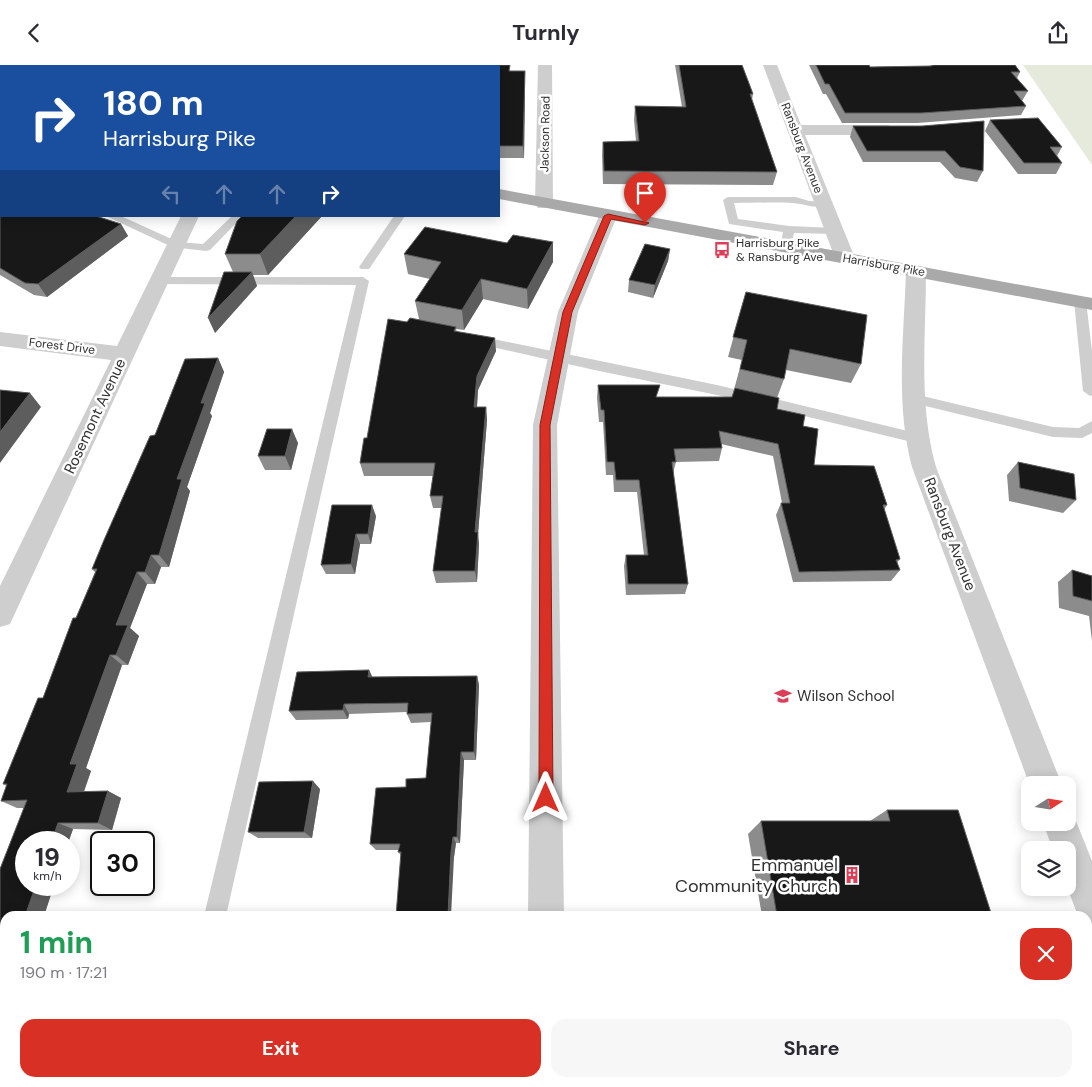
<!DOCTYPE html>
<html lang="en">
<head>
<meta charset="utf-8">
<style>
  :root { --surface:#fff; --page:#f7f7f7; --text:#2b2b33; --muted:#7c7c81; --accent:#d93025 }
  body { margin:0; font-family:"DM Sans",sans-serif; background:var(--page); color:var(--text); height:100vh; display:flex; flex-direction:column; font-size:19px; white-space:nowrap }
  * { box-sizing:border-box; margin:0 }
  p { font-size:16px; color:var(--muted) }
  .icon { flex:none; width:28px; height:28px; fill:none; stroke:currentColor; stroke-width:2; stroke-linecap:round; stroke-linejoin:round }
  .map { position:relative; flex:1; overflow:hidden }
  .panel { position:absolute; left:0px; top:846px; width:1092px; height:176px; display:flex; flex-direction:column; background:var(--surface); border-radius:15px 15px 0 0; box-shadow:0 2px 12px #0003 }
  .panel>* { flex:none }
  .top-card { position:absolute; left:0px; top:0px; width:500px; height:152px; box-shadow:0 2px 12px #0003; background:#1a4fa0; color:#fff; overflow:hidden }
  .needle { width:32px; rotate:78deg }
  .fabs { position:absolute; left:1021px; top:711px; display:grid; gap:10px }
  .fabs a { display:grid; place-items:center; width:55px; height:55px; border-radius:10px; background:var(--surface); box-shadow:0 2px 12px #0003; font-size:25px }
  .speed { position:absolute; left:15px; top:766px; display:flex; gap:10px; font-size:25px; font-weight:700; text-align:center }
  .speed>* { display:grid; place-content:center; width:65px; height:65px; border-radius:50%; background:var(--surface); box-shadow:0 2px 12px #0003; line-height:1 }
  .speed small { font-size:12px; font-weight:400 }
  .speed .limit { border:2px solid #111; border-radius:8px; background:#fff; color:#111 }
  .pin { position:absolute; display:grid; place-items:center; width:42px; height:42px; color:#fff; margin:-51px -21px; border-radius:50% 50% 50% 0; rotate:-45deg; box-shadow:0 0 5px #0007 }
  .pin .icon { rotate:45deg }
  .me { position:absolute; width:55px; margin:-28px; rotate:0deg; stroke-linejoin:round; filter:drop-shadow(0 0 4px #0008) }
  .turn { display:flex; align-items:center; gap:18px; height:105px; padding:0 20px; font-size:22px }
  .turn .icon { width:65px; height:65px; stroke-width:2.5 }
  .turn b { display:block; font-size:35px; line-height:42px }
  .lanes { display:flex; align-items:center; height:48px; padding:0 20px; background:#0003; justify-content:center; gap:25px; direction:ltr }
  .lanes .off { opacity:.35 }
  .round { display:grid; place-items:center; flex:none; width:52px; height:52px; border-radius:15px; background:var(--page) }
  .head { display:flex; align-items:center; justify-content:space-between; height:85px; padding:0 20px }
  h1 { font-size:30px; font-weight:700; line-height:38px; color:#1e9e55 }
  .button { display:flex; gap:10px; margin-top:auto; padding:10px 20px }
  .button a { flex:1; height:58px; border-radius:15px; background:var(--accent); color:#fff; font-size:20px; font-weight:700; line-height:58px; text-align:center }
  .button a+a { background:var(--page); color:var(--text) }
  header { display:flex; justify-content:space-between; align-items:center; height:65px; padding:0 20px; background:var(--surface); font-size:22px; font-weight:700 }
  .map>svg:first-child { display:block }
</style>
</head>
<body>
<header><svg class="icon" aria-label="back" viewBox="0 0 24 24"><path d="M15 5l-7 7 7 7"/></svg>Turnly<svg class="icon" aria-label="share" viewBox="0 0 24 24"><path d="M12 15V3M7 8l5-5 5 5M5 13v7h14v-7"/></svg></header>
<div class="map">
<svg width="1092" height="1022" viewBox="0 0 1092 1022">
  <rect width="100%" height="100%" fill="#fff"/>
  <!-- green -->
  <path fill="#e5eadd" d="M1023 0H1092V100Z"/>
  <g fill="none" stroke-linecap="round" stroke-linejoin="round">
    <!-- lane -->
    <path fill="#cecece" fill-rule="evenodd" d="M0 99H1V105H0Z
      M728 132H796L809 136 828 137V141C815 144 805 139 793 138 774 137 753 138 734 138L738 154 789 161 835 163 841 166 835 169 794 168 790 185H782L780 183 783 167 729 159 723 135Z
      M106 151H121L178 177 203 179 232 151H243L210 185 206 186 172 182Z
      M394 151H405L369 204H361L359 202Z
      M159 212H363L369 216 226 851H204L356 220 155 219 153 216Z
      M1080 232 1086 236 1092 286V330L1090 331 1083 326 1074 236Z
      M474 270 717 320 916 368 923 373 916 378 717 330 599 306 470 277 468 274 470 271Z
      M914 329 1053 362 1079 363 1092 356V368L1082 373 1053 372 909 337 907 334 909 331Z
      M1088 980H1092V1004H1088Z
      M164 1018H188L187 1022H163Z"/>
    <!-- street -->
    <path fill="#cecece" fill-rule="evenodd" d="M255 0H269V1H255Z
      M538 0H552L553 139 550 143H538L535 139Z
      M763 0H777L801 60H888L896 65 888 70H805L855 193 852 197H838L835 193Z
      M608 146 614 147 617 151 578 247 557 360 564 851H528L533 360 558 247 599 151 602 147Z
      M181 151H199L10 559 0 562V521L111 295 0 281V267L117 281Z
      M916 200 923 202 926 206C926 271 918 339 936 402L1062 720 1030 721 912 402C895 339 904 271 906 206L909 202Z
      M1068 744 1072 746 1092 796V859L1088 857V851H1078L1067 822 1068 785H1053L1043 758H1068Z
      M526 1018H566V1022H526Z"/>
    <!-- primary -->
    <path fill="#a9a9a9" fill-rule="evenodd" d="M54 0H71V1H55Z
      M499 124 1092 233V245L499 134Z"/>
  </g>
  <!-- wall -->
  <path fill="#8c8c8c" d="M152 0H218L216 1H155Z
    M675 0H742L753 29 752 35 777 107 773 120 603 119 602 90 603 77 636 76 634 55 635 41 682 42Z
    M809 0H869L870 2 930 1 931 0H1015L1020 7 1017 13 1028 26 1022 36 1026 41 1021 50 917 58H842L826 29H823Z
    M499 1 511 6 525 18 524 93H499Z
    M0 11H1V86L0 85Z
    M990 55 1062 82 1057 91 1062 98 1056 109H1018L985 66Z
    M853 61H922L983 106 977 117 955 113 940 97H863L850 72Z
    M0 116 1 151 121 159 128 171 47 232 34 230 0 210Z
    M322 151 268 210H253L257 221 215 268 233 207 225 189Z
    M670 184 668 196 653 233 628 227 629 215Z
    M404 189 553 197 528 244 483 234 464 265 456 264 457 267 496 286 478 325 477 342H486L487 355 478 469 479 479 477 517 436 518 433 506 442 443H433L430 431 433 411H364L360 398 367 373 407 257 419 254 415 236 430 214 408 209Z
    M746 227 861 299 851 318 786 305 784 314 777 333V344L803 361 814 400 887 440 884 445 900 494 897 498 900 505 891 516 793 517 776 450 781 438H782L773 391 721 379 722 383 719 396 676 397 673 408 688 519 685 529 626 530 624 501 626 490H644L637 427H614L613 410H606L603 357H599L597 333 598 320 658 332H732L742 295 728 292Z
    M218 293 224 307 210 348 212 351 187 422 190 426 169 502H161L155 519H147L130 563 139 571 128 600H122L86 703 91 706 84 727 108 726 121 733 112 765 73 764 68 778H26V820H54L44 851H5V906L0 920V804L24 743H17L1 736 7 721 3 719 43 633 76 553 95 507 92 504 155 370Z
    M298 378 291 405H265L258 391Z
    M1018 397 1076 435 1063 448 1009 436 1007 410Z
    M376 451 371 479H360L355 509H326L321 500Z
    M1072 505 1092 511V576L1089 551 1059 543 1058 517Z
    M369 605 372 612 477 611 479 620 476 695H464L460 778H456L454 792 401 790 398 787 399 785H376L370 779 406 722 426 713 431 657 411 658 407 649V647L349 649 348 654 296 655 289 646Z
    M320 724 312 773H258L248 767Z
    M887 745 992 851H762L748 769 761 756H870Z"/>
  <!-- shaded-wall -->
  <path fill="#5d5d5d" d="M196 0H218L216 1H194Z
    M525 6V18L524 93 523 81Z
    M296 151H322L268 210 260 189Z
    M121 159 128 171 47 232 38 219Z
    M553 177V197L528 244 527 224Z
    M670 184 668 196 653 233 655 220Z
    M252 207 257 221 215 268 208 253Z
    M481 214 483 234 464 265 462 245Z
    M495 273 496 286 478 325 476 355 474 342 477 311Z
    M218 293 224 307 210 348 212 351 187 422 190 426 169 502 159 490 177 414 201 338Z
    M30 328 41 342 0 398V367Z
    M486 342 487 355 478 469 479 479 477 517 475 506V467Z
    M292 364 298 378 291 405 285 391Z
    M372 440 376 451 371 479 368 469Z
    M356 469 360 479 355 509 351 499Z
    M151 490 161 502 155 519 145 507Z
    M137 507 147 519 130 563 139 571 128 600 116 590V560Z
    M110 590 122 600 86 703 91 706 81 734 67 727 70 699Z
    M369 605 374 615 368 612Z
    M477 611 479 620 476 695 474 687Z
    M344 639 349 649 348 654 343 645Z
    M461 687 464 695 460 778 457 772Z
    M313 716 320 724 312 773 304 767Z
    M108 726 121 733 112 765 98 758Z
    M58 758 73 764 68 778H51Z
    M453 772 456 778 454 792 451 851H448L451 787Z
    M36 820H54L44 851H25Z
    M3 857H5V906L0 920V866Z"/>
  <!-- building -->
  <path fill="#181818" stroke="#5d5d5d" d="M173 0H196L194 1H177Z
    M302 0H331V1H302Z
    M448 0H510L509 6H525L523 81H499V1H447Z
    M679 0H742L753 29H750L777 107 604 106 603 77 639 76 635 41 686 42Z
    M816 0H869L870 2 931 1 934 0H1015L1020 7H1011L1028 26H1014L1026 41 921 48H845L829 19H825Z
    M0 11H1V77L0 76Z
    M1038 53 1062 82H1050L1062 98H1024L990 55Z
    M984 56 983 106 960 102 945 86H867L853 61H922Z
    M1 115V151H96L121 159 38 219 25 218 0 203V116Z
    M242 151H296L260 189H225L237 156Z
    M425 162 507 178 513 170 553 177 527 224 481 214 462 245 415 236 441 197 404 189Z
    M645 179 670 184 655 220 629 215Z
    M224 207H252L208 253Z
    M746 227 867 250 861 299 790 284 784 314 740 304 747 275 733 272Z
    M410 253 456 262 454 266 495 273 477 311 474 342H486L475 467H478L475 506H433L443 431H430L435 398H360L364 373H367L388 254 407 257Z
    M218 293 201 338H205L177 414H182L159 490H151L145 507H137L116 560H128L116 590H110L70 699H77L67 727 108 726 98 758H58L51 778H26V820H36L25 851H5V857H3L0 866V804L27 735 1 736 7 719H3L38 633H43L73 553H76L97 504H92L104 475 150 371 155 370 185 294Z
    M598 320H660L656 332H732L735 323 779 333 777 344 805 350 803 361 818 364 814 400 874 401 887 440H883L900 494 896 495 900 505 799 507 781 438H790L778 379 719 366 722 383 674 384 676 397H672L688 519H628L626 490H648L639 415H616L614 397H607L604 345H601Z
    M0 325 30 328 0 367Z
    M267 364H292L285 391H258Z
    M1018 397 1074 409 1076 435 1020 423Z
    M332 440H372L368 469H356L351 499 321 500Z
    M1072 505 1092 511V536L1073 531Z
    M369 605 368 612 477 611 474 687H461L457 772H453L451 787 448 851H396L401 787H398L400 779H370L376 723 406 722V714L426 713 432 648 407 649 408 638 344 639 343 645 289 646 297 607Z
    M313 716 304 767H248L259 717Z
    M887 745H958L992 851H777L761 756H890Z"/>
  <!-- route -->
  <path fill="#d93025" stroke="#8d1f18" d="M608 149 649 158 645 160 611 154 572 247 550 360 553 733 551 738 546 740 541 738 539 733 540 360 563 247 604 151Z"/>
  <!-- icons -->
  <defs>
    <g id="bus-bare" transform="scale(1.35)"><path d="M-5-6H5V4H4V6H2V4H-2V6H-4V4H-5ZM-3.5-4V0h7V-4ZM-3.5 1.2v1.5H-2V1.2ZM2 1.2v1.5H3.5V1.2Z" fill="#dc3f57" stroke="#fff" stroke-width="2.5" paint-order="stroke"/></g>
    <g id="school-bare" transform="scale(1.35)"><path d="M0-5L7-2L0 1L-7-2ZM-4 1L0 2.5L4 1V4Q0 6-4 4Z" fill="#dc3f57" stroke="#fff" stroke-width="2.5" paint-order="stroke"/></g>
    <g id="building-bare" transform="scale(1.35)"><path d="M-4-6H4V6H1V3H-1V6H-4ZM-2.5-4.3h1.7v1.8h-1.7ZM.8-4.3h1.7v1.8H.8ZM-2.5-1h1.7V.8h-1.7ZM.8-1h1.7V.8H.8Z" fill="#dc3f57" stroke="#fff" stroke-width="2.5" paint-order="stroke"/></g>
  </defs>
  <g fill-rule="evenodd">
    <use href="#bus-bare" x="722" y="185"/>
    <use href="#school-bare" x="783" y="631"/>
    <use href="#building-bare" x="852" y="810"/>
  </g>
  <g text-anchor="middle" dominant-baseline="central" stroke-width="5" stroke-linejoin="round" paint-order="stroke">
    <!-- far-street labels -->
    <g font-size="12" fill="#313131" stroke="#fff">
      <text transform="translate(545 69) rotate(-89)">Jackson Road</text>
      <text transform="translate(802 83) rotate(69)">Ransburg Avenue</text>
      <text transform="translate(884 200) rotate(10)">Harrisburg Pike</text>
      <text transform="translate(62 281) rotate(7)">Forest Drive</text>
    </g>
    <!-- far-poi labels -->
    <g font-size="12" fill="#313131" stroke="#fff" text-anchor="start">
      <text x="736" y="178">Harrisburg Pike<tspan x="736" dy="14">&amp; Ransburg Ave</tspan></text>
    </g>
    <!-- street labels -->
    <g font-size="15" fill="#313131" stroke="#fff">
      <text transform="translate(95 351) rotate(-65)">Rosemont Avenue</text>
      <text transform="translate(950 469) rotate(69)">Ransburg Avenue</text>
    </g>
    <!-- poi labels -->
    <g font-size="15" fill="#313131" stroke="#fff" text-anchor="start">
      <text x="797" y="631">Wilson School</text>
    </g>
    <!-- near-poi labels -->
    <g font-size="18" fill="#313131" stroke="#fff" text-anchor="end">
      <text x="838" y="800">Emmanuel<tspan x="838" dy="21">Community Church</tspan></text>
    </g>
  </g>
</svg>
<div class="fabs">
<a><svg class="needle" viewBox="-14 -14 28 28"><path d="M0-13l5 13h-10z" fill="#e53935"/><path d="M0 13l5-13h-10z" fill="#7c7c81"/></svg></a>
<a><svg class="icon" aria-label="layers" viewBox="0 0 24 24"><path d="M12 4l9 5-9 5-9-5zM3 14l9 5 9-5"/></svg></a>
</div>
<div class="speed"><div>19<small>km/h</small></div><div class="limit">30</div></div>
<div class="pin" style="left:645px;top:158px;background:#d93025"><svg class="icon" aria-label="arrive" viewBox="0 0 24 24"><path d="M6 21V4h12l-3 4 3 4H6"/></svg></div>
<svg class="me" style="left:546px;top:733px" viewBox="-20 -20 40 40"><path d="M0-17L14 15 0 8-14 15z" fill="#d93025" stroke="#fff" stroke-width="4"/></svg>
<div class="top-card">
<div class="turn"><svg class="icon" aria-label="right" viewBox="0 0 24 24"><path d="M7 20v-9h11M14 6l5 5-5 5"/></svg><div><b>180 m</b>Harrisburg Pike</div></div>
<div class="lanes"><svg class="icon off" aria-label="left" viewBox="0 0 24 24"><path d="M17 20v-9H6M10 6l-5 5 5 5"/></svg><svg class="icon off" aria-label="ahead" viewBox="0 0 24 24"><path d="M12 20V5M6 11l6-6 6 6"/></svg><svg class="icon off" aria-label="ahead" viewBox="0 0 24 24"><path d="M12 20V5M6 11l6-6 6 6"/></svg><svg class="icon" aria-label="right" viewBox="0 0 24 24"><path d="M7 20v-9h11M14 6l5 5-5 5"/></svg></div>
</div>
<section class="panel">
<div class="head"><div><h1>1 min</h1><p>190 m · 17:21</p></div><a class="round" style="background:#d93025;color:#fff"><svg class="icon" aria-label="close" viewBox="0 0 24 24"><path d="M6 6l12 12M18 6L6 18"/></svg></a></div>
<div class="button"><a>Exit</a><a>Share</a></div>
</section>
</div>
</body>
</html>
